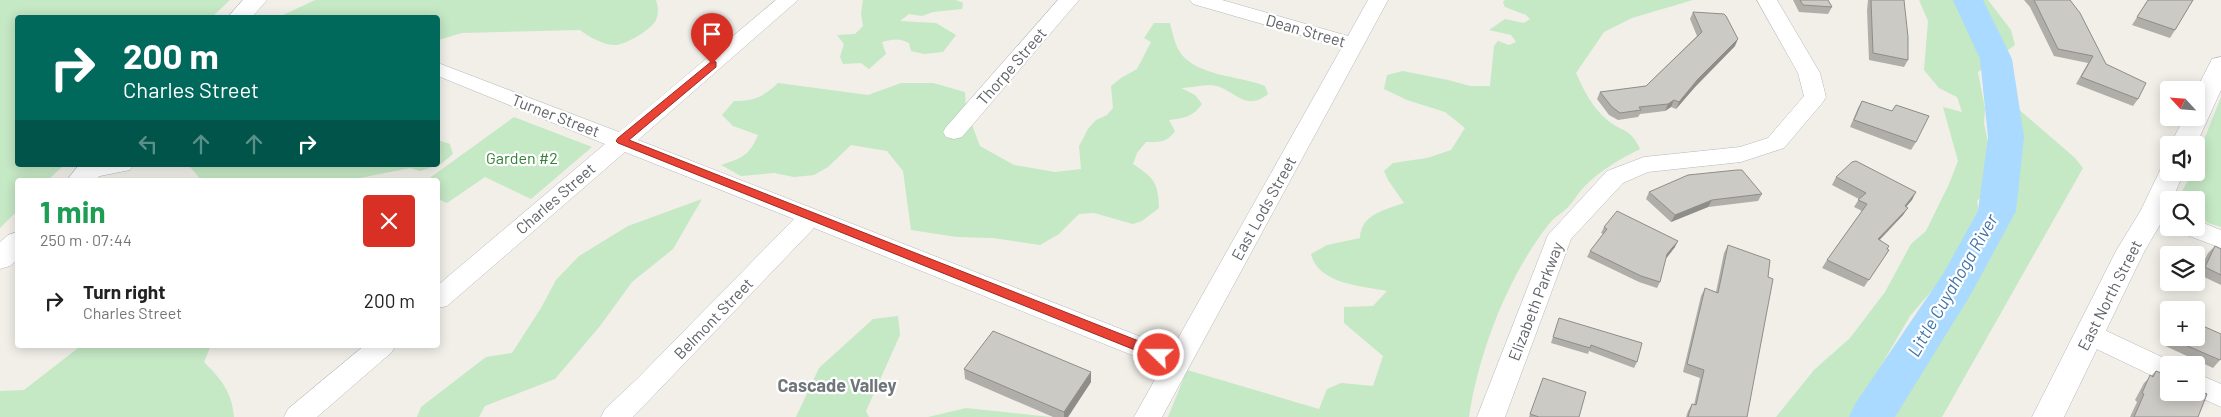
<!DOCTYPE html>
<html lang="en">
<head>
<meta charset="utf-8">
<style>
  :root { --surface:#fff; --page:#f6f6f6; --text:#222; --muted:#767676 }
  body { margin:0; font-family:Barlow,sans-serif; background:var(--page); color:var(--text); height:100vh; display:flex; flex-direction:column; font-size:19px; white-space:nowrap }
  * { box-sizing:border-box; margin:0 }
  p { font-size:16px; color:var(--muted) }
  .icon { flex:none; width:28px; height:28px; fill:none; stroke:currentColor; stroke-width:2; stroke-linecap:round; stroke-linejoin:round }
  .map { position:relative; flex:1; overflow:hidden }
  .details { position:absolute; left:15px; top:178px; width:425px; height:170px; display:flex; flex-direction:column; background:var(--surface); border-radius:5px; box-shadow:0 2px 12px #0003 }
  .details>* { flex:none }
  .hud { position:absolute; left:15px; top:15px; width:425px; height:152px; border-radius:5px; box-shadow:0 2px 12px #0003; background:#00695c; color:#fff; overflow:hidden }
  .needle { width:32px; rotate:296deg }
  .tools { position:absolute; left:2160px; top:81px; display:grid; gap:10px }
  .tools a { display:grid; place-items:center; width:45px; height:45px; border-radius:5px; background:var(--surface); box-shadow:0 2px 12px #0003; font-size:25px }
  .pin { position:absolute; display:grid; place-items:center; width:42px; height:42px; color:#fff; margin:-51px -21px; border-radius:50% 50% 50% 0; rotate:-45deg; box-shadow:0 0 5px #0007 }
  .pin .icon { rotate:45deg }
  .me { position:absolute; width:55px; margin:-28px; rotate:292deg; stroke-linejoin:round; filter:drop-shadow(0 0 4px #0008) }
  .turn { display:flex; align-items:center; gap:18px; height:105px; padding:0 25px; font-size:22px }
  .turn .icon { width:65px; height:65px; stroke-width:2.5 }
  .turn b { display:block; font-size:35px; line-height:42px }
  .lanes { display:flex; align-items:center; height:48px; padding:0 25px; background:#0003; justify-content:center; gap:25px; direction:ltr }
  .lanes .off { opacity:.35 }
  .round { display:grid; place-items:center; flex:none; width:52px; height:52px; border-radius:5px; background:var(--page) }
  .summary { display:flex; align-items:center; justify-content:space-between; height:85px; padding:0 25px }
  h1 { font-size:30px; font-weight:700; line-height:38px; color:#1e9e55 }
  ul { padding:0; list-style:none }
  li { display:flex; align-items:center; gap:15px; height:75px; padding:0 25px }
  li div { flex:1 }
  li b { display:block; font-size:19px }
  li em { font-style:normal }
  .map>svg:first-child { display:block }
</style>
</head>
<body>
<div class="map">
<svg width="2221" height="417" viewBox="0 0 2221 417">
  <rect width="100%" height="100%" fill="#f1efe8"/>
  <!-- green -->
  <path fill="#c5e8c5" d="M0 0H230L212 17 18 18V165H64L48 180H18L17 211 0 228Z
    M315 0H656C658 6 659 13 656 20 651 30 628 43 617 45 605 46 589 37 580 30L462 33 438 40V18L279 17Z
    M863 0H956L963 3 962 9 933 12 922 16 909 14 900 21 936 23 956 35 943 52 924 54 911 51 909 43C899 38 893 39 882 42L886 54 869 69 861 63 843 64 840 57 844 44 837 35 855 34 863 26 861 13Z
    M1505 0H1693L1632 18 1604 32 1576 73C1584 91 1591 105 1606 119 1621 132 1631 128 1640 149 1620 159 1601 170 1586 185 1579 191 1575 200 1569 206 1563 213 1554 217 1549 224 1508 276 1479 351 1469 417H1168L1187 370 1319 409 1327 389 1341 383 1373 386 1383 356 1344 323V307L1373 306 1387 291C1362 286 1318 284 1311 254L1327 245 1360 238C1361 214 1385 210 1404 203L1388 180 1384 171 1393 163 1427 158 1451 150 1465 128 1445 112 1407 100 1384 89 1387 75 1403 71 1448 80 1470 86H1490L1494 46 1498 41 1509 45 1516 42 1511 35 1489 30 1505 19 1524 23 1530 19 1526 15 1505 7 1503 2Z
    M1919 0H1988L2011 30 2015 45 1978 72 1985 109 1984 123 1993 168 1989 189 1977 201 1979 213 1945 275 1910 316 1851 417H1776L1814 370 1850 338 1885 292 1911 244 1926 231 1949 184 1958 161 1943 107 1962 112 1957 97 1939 88 1924 70 1928 21Z
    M1154 23H1170C1172 31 1174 41 1178 49 1193 77 1239 75 1265 86L1268 94C1244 114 1233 86 1210 85 1200 85 1191 88 1181 88L1195 95 1202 104C1193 117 1184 118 1169 120L1175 131C1167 143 1159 142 1146 142L1137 153 1133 164C1154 178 1158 182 1159 208L1142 221 1133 224 1094 213 1079 214 1059 234 1040 245 993 238 957 237 911 230 903 171 887 151 851 145 828 167 814 175 794 177 774 173 741 176 721 165C742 158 749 156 758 135L733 126 722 115 734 101C755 101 763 97 778 83L868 95 901 83H933L965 92 966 109 980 146 1014 165 1055 172 1081 169 1079 146 1088 129 1096 120 1107 115 1113 108 1111 86 1121 78 1137 69 1151 42 1144 38Z
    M2221 97V227L2208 223 2196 213V200H2185L2181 193 2192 173 2196 172V160Z
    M2016 107 2075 158 2083 168 1942 417H1890L1912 370 1948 315 1968 275 2007 212 2014 205C2005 184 2014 180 2016 159 2019 142 2017 125 2016 107Z
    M514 117 592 147 531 199 485 177 447 203 438 199V180H427Z
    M438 140 450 144 453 154 441 164 420 171 410 168 355 179 201 180 191 168 186 165H438Z
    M702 199 673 249 632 282 600 326 555 379 485 406 479 417H417L421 407 486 357 512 353 541 308 556 280 579 256 628 226Z
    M898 316 900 335 866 411 869 417H796L819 368 873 319Z
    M82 345H211L204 362C221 379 232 392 234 417H0V391L24 390Z
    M966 408 1051 417H928Z"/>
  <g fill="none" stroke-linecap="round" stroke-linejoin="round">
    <!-- river -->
    <path fill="#aadaff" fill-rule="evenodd" d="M1953 0H1983L2012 59 2024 137 2016 211 1971 294 1895 417H1849L1855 404 1943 274 1978 211 1988 137 1980 59Z"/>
    <!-- minor casing -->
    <g stroke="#b5b8bc" stroke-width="1">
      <path id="minor" d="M776 0H798L638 140 1172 349 1342 47 1193 4 1190 0H1222L1348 36 1368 0H1388L1162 417H1134L1162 367 814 228 633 417H601L605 409 637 379 794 219 625 152 447 306 438 308V285L605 144 438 76V63L619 132Z
        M1058 0H1079L962 137 954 139 946 137 943 132 946 127Z
        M1757 0H1777L1820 73 1826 97 1823 102 1784 148 1741 162 1648 172 1623 183 1571 239 1505 417H1477L1548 235 1607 171 1644 157 1740 147 1768 138 1804 96 1798 73Z
        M82 165H133L130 170 90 178 82 175 79 170Z
        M2196 220 2221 230V248L2184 234 2181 228H2196Z
        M2089 324 2098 327 2179 365H2169V382L2159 379 2080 341 2076 334 2080 327Z
        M365 345H396L392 352 317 417H284L288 409Z
        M2196 373 2221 384V407L2188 392H2196Z"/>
    </g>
    <!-- tertiary casing -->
    <g stroke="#b5b8bc" stroke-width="1">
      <path id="tertiary" d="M243 0H267L251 18H227Z
        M2221 57V90L2196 145H2170L2184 118H2196V90L2212 59Z
        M2169 164V172H2184L2172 200H2169L2168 211 2144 252 2064 417H2032L2116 251 2141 210 2162 166Z
        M79 165H108L96 180H67Z
        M18 232V259L10 266 0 269V242L8 235Z"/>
    </g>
    <!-- minor -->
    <use href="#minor" fill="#fff" fill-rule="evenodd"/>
    <!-- tertiary -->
    <use href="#tertiary" fill="#fff" fill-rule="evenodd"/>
  </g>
  <!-- wall -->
  <path fill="#afaea9" d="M1793 0H1828L1832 7 1828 14 1799 12Z
    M1868 0H1904L1908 60 1904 67 1869 60 1867 10Z
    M2024 0H2070L2106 64 2138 99 2133 106 2076 84 2088 63 2054 56 2030 7Z
    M2148 0H2193L2175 30 2170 38 2132 25Z
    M1693 12 1735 46 1695 87 1676 109 1671 107 1665 111 1640 114 1638 117 1618 120 1609 115 1597 99 1600 92 1646 86 1697 36 1690 19Z
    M1862 101 1892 111 1896 105 1916 142 1911 150 1850 127 1858 108Z
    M1836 177 1916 192 1906 207 1903 215 1880 240 1887 249 1889 250 1864 287 1822 268 1827 260 1862 211 1854 207 1859 199 1832 185Z
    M1649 192 1762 194 1758 201 1708 207 1671 222 1646 199Z
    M1604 227 1675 247 1666 258 1660 282 1657 288 1639 282 1587 257 1590 251 1603 234 1601 233Z
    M1728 245 1747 417H1686L1688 411 1692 404 1694 405 1700 378 1683 372 1701 296 1705 288 1716 292 1724 253Z
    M2215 246 2221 249V285L2198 274 2208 253Z
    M1559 318 1637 362 1634 368 1589 351 1588 354 1551 343Z
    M2169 323V338L2220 360 2213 368 2161 344Z
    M964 369 1091 372V382L1068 417H1053L965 379Z
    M2156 371 2198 417H2130L2137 402 2135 400 2144 383Z
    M1543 378 1579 417H1529Z"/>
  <!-- shaded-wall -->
  <path fill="#8f8d8a" d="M1738 39 1735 46 1695 87 1676 109 1679 102 1698 79Z
    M1674 100 1671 107 1665 111 1668 104Z
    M1916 192 1912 200 1900 214 1905 206Z
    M1712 200 1708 207 1671 222 1675 215Z
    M1908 208 1903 215 1873 246 1878 239Z
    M1678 241 1675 247 1665 260 1667 254Z
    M1091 372V382L1068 417H1064V412Z"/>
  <!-- building -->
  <path fill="#cccac5" stroke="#8f8d8a" d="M1800 0H1828L1832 7 1803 5Z
    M1871 0H1904L1908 37V60L1873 53Z
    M2034 0H2070L2080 13 2106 64 2146 83 2138 99 2081 77 2093 56 2058 49Z
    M2148 0H2193L2175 30 2137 17Z
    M1693 12 1724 14 1726 16 1738 39 1698 79 1679 102 1674 100 1668 104 1639 107 1641 110 1620 113 1612 107 1600 92 1646 86 1702 32Z
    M1862 101 1892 111 1896 105 1929 116 1916 142 1854 120Z
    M1856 161 1916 192 1905 206 1908 208 1878 239 1889 246 1887 249 1889 250 1869 280 1827 260 1867 204 1858 200 1866 193 1836 177 1852 162Z
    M1737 170H1742L1762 194 1712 200 1675 215 1649 192 1688 175Z
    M1617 211 1678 241 1667 254 1660 282 1641 276 1590 251 1607 229 1604 227Z
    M1728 245 1770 260 1768 277 1773 279 1747 417H1688L1692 404 1696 405 1704 370 1687 364 1705 288 1718 293Z
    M2215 246 2221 249V275L2205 267Z
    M1559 318 1642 343 1637 362 1591 345 1590 348 1553 337Z
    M2196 323 2221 334V358L2220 360 2169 338H2196Z
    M993 331 1091 372 1064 412 964 369Z
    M2156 371 2169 376V392H2196V389L2207 394 2198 417H2134L2144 394 2142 393 2150 375 2153 377Z
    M1543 378 1586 392 1579 417H1539L1530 414Z"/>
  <!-- route -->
  <path fill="#ea4335" stroke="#982c22" d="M712 61 716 62V67L629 140 1164 351 1166 355 1164 358H1155L618 143 616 141 618 138Z"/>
  <g text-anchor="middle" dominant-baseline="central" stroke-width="4.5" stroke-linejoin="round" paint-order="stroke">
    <!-- street labels -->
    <g font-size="16" fill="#5f6368" stroke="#fff">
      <text transform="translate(1306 30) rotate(16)">Dean Street</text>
      <text transform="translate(1011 66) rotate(-49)">Thorpe Street</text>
      <text transform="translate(556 115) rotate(21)">Turner Street</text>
      <text transform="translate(555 198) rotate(-41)">Charles Street</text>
      <text transform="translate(1263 208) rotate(-61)">East Lods Street</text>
      <text transform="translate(2109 295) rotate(-63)">East North Street</text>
      <text transform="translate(1535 301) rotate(-69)">Elizabeth Parkway</text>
      <text transform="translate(713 318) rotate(-46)">Belmont Street</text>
    </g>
    <!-- park labels -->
    <g font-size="16" fill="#348238" stroke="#fff">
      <text x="522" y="157">Garden #2</text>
    </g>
    <!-- water labels -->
    <g font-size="18" font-style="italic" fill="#4174aa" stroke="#fff">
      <text transform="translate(1952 285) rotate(-60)">Little Cuyahoga River</text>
    </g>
    <!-- neighbourhood labels -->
    <g font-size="18" font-weight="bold" fill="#70757a" stroke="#fff">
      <text x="837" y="385">Cascade Valley</text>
    </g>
  </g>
</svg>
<div class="tools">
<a><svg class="needle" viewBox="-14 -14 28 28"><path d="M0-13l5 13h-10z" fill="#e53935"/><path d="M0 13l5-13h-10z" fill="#767676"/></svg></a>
<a><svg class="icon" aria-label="sound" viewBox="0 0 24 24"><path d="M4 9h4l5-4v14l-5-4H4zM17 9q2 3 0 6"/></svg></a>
<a><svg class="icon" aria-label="search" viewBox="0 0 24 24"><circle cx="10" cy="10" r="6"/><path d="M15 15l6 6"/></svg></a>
<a><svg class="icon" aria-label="layers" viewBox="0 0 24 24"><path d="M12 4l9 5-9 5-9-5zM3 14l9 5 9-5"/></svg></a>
<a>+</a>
<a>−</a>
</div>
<div class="pin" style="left:712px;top:64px;background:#d93025"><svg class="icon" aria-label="arrive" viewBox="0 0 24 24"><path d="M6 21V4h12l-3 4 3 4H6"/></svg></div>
<svg class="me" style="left:1159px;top:355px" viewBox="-20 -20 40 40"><circle r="17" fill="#ea4335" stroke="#fff" stroke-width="3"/><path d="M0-11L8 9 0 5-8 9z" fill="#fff"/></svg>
<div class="hud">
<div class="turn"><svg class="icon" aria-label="right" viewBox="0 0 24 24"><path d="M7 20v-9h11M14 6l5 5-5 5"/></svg><div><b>200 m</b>Charles Street</div></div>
<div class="lanes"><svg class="icon off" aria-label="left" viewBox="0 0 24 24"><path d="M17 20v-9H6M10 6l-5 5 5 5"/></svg><svg class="icon off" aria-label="ahead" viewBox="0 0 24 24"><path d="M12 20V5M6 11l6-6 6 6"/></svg><svg class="icon off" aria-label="ahead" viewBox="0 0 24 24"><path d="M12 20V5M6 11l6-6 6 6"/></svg><svg class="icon" aria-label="right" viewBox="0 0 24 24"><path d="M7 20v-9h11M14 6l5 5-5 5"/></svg></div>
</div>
<section class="details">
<div class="summary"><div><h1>1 min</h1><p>250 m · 07:44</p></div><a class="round" style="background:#d93025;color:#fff"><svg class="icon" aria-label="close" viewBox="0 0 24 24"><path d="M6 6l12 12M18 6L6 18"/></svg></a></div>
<ul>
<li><svg class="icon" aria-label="right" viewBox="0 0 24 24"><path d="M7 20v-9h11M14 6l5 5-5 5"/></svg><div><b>Turn right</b><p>Charles Street</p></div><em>200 m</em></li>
</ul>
</section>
</div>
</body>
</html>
